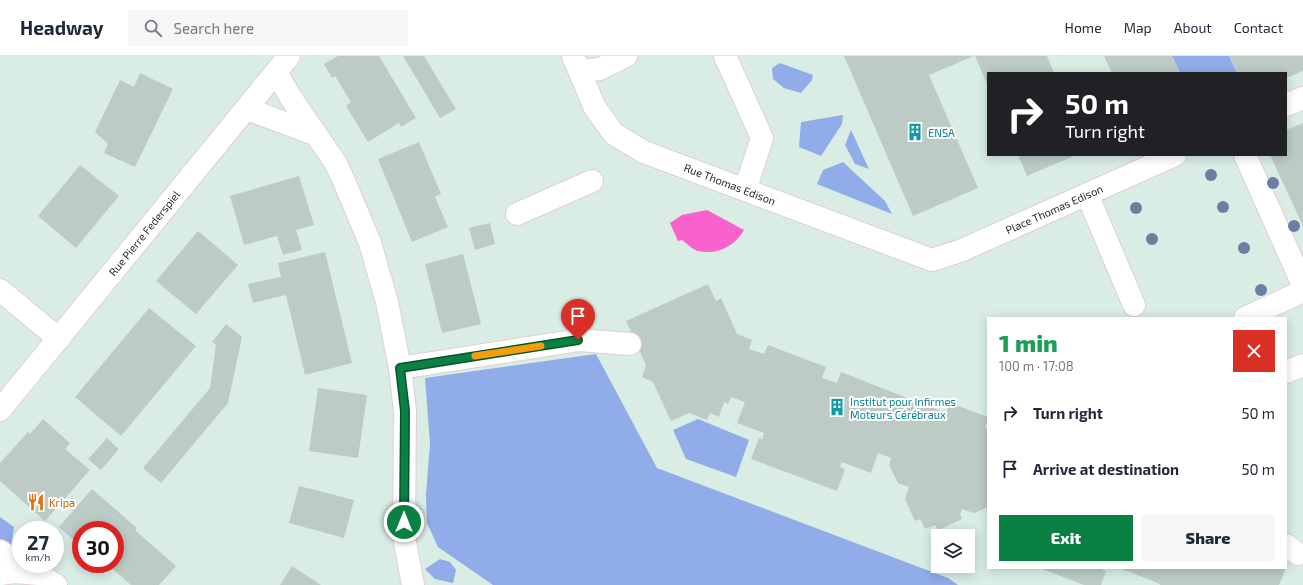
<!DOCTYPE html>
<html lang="en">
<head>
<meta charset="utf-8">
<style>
  :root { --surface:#fff; --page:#f6f6f7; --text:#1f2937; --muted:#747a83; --line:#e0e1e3; --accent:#0b8043 }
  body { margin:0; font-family:"Exo 2",sans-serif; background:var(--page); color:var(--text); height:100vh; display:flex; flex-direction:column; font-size:15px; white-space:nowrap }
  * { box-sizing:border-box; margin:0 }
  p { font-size:13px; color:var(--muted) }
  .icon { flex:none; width:22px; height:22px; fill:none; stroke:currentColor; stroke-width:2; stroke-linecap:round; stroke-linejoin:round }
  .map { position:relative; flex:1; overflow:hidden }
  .side { position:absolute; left:987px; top:261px; width:300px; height:252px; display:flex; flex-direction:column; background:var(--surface); border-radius:0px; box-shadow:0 2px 10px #0003 }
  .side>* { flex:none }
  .guide { position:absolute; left:987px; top:16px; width:300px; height:84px; border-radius:0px; box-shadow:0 2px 10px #0003; background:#202124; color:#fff; overflow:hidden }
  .controls { position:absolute; left:931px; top:473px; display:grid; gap:8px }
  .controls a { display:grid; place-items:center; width:44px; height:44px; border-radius:0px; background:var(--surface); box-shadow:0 2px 10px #0003; font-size:20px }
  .speed { position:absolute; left:12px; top:465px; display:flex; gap:8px; font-size:20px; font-weight:700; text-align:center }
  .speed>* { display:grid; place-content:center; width:52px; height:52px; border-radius:50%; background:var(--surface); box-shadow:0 2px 10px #0003; line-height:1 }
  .speed small { font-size:10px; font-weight:400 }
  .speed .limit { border:6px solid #d22; background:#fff; color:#111 }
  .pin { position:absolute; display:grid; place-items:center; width:34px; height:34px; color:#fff; margin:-41px -17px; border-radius:50% 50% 50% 0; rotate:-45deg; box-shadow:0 0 4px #0007 }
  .pin .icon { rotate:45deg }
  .me { position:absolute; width:44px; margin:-22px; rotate:0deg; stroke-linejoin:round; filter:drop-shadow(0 0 3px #0008) }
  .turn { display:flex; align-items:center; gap:14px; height:84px; padding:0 12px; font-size:18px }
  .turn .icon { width:52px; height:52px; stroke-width:2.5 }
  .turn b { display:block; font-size:28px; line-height:34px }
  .round { display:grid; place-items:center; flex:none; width:42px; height:42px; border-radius:0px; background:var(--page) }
  .head { display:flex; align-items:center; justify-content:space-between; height:68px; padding:0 12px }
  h1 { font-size:24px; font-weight:800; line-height:30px; color:#1e9e55 }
  .cta { display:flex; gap:8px; margin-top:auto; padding:8px 12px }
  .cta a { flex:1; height:46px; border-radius:0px; background:var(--accent); color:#fff; font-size:16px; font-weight:800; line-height:46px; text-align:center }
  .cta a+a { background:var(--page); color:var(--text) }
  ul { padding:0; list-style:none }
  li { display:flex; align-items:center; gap:12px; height:56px; padding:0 12px }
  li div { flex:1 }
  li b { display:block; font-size:15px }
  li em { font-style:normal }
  header { display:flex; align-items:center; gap:24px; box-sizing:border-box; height:56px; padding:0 20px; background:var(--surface); border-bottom:1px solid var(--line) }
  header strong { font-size:19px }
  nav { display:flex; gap:22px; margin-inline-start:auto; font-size:14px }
  .search { width:280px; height:36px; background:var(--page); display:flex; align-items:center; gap:10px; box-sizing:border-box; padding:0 14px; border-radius:0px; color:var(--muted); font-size:15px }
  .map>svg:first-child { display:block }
</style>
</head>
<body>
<header>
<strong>Headway</strong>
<div class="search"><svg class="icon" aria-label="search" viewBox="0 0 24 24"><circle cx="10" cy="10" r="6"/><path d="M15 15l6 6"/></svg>Search here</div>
<nav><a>Home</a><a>Map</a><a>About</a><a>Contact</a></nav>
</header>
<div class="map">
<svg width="1303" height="529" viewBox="0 0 1303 529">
  <rect width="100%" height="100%" fill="#d9ede5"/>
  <!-- green -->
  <path fill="#90ace9" d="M1172 0H1229L1237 17H1180Z
    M780 7 813 19 812 24 801 37 784 32 773 23 772 12Z
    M843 59 842 68 821 100 799 91 801 66Z
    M851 74 869 113 855 108 845 89Z
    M843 106 885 145 892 158 817 128 823 114Z
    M596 298 657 412 948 522 958 529H493L438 491 427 467 426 439 430 387 425 322Z
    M698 363 749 384 736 421 686 403 673 374Z
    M0 461 14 471 11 490 0 484Z
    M440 503 450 506 456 514 453 527 435 523 425 513Z"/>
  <!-- water -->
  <path fill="#f961cd" d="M707 154 744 174C734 191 717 199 698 195 693 194 686 187 682 184L678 185 670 167 682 159Z"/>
  <!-- building -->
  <path fill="#bccbc5" d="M338 0H379L416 62 401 71 399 67 368 86 346 50 351 46 335 20 332 22 324 8Z
    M403 0H424L456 53 440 62Z
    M844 0H974L929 19 978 132 913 160Z
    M975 0H1047L1054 17H988V30Z
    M1104 0H1172L1180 17H1112Z
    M1229 0H1303V15L1286 22V17H1237Z
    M140 17 173 33 135 111 104 97 108 88 95 76 120 24 134 31Z
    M1303 67V170L1270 99H1286V74Z
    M419 86 441 138 435 141 448 171 412 186 378 103Z
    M1018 99H1076L1027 120Z
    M80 109 119 140 76 192 38 160Z
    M299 120 314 169 296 174 302 194 283 199 277 180 244 189 230 140Z
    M490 167 495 188 475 194 469 172Z
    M198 175 238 209 196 258 156 225Z
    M325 196 352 307 305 319 286 239 253 247 248 228 281 221 278 207Z
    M463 198 481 268 442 277 425 208Z
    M708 228 716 245 721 242 737 278 752 284 749 293 764 298 768 289 826 311 822 322 837 327 841 316 946 357 950 347 988 361 985 372 988 373V451L974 457 962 453 960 458 962 463 938 474 935 469 925 473 920 463 915 465 905 443 909 431 898 427 889 409 891 402 878 397 871 417 842 406 840 411 845 413 837 435 751 403 759 382 762 383 764 377 737 367 745 346 731 341 728 348 724 346 719 361 710 357 707 364 689 357 671 365 653 326 642 321 646 309 626 265Z
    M149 252 196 290 121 380 75 341Z
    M226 268 242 281 228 347 161 427 143 412 210 332 216 289 212 286Z
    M318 332 367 339 358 402 309 395Z
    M43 363 70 387 65 393 90 414 45 465 0 425V407L28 376 30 378Z
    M107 382 119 393 101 414 88 403Z
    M299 430 354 444 344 482 289 467Z
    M92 433 137 472 135 474 176 510 159 529H131L107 508H115V474H81V491L59 471Z
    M292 510 321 529H280Z
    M1040 512H1103L1102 514 1106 515 1101 529H1084Z
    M1120 512H1286L1279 529H1160V528Z"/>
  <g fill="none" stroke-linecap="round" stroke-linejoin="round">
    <!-- minor casing -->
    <g stroke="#e3ced2" stroke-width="24">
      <path id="minor" d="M573 0 595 52 614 78 644 96 932 204 960 195 1175 99
        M725 0 762 82 745 134
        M580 15 600 13 626 0
        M276 16 291 42 335 106 344 125 370 187 387 246 400 312 405 355 404 481 413 529
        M1286 49 1303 42
        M247 53 317 79
        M1245 99 1303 229
        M1087 138 1134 249
        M517 158 592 125
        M0 234 59 283
        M1245 262 1303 235
        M400 312 579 284 630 288
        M1286 316 1303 309
        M0 354 289 0
        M1286 489 1298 498
        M0 495 21 508
        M22 508 56 529
        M0 518 14 516 39 518"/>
    </g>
    <!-- minor -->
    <use href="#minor" stroke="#fff" stroke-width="22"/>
  </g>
  <!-- trees -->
  <g fill="#6c7ea2">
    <circle cx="1211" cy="119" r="6"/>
    <circle cx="1273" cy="127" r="6"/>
    <circle cx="1223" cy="151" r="6"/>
    <circle cx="1136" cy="152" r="6"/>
    <circle cx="1294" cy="170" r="6"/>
    <circle cx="1152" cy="183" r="6"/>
    <circle cx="1244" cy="192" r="6"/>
    <circle cx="1261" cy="234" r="6"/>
  </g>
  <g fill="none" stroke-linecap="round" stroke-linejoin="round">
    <!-- route casing -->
    <g stroke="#07532c" stroke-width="10">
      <path id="route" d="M404 466 405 355 400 312 578 284"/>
    </g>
    <!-- route -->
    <use href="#route" stroke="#0b8043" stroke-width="7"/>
    <!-- slow -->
    <path stroke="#f59e0b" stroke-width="7" d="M475 300 541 290"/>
  </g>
  <!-- icons -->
  <defs>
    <g id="building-bare" transform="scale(1.38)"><path d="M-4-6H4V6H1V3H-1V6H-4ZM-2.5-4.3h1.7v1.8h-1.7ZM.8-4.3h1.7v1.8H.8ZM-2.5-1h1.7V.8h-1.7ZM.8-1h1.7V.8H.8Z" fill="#0f9aa8" stroke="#fff" stroke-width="2.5" paint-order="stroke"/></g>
    <g id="restaurant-bare" transform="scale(1.38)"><path d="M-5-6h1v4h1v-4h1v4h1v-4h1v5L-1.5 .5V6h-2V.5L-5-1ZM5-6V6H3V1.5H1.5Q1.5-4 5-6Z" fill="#e8710a" stroke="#fff" stroke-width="2.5" paint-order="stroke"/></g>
  </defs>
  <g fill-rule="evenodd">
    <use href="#building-bare" x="915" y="76"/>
    <use href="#building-bare" x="837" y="351"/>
    <use href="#restaurant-bare" x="36" y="446"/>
  </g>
  <g text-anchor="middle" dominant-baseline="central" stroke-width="4" stroke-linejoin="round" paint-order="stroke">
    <!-- culture labels -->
    <g font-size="11" fill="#0d838f" stroke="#fff" text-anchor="start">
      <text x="928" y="76">ENSA</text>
      <text x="850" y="345">Institut pour Infirmes<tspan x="850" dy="13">Moteurs Cérébraux</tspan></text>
    </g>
    <!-- street labels -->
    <g font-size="11" fill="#292929" stroke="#fff">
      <text transform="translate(730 128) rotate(21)">Rue Thomas Edison</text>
      <text transform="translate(1054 153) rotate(-24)">Place Thomas Edison</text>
      <text transform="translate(144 177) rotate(-51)">Rue Pierre Federspiel</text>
    </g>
    <!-- food labels -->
    <g font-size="11" fill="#c56008" stroke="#fff" text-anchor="start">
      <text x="49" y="446">Kripa</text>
    </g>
  </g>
</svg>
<div class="controls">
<a><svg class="icon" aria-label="layers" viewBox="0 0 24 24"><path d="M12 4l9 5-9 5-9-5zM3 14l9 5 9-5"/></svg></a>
</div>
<div class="speed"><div>27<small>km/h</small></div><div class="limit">30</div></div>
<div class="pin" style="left:578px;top:284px;background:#d93025"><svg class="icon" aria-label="arrive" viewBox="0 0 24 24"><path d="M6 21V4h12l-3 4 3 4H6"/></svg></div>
<svg class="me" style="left:404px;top:466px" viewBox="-20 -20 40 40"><circle r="17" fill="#0b8043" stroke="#fff" stroke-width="3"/><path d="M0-11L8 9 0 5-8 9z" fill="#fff"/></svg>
<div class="guide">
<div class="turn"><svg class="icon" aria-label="right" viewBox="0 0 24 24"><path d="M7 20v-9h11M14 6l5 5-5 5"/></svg><div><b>50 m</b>Turn right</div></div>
</div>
<section class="side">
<div class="head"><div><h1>1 min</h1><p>100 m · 17:08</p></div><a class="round" style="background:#d93025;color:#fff"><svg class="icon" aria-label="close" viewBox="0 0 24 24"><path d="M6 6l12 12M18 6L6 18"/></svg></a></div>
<ul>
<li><svg class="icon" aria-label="right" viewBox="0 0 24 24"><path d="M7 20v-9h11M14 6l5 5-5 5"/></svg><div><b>Turn right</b></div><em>50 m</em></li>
<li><svg class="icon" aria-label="arrive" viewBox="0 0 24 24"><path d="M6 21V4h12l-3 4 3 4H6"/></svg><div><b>Arrive at destination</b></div><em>50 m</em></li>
</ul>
<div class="cta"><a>Exit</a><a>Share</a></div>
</section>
</div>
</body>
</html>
